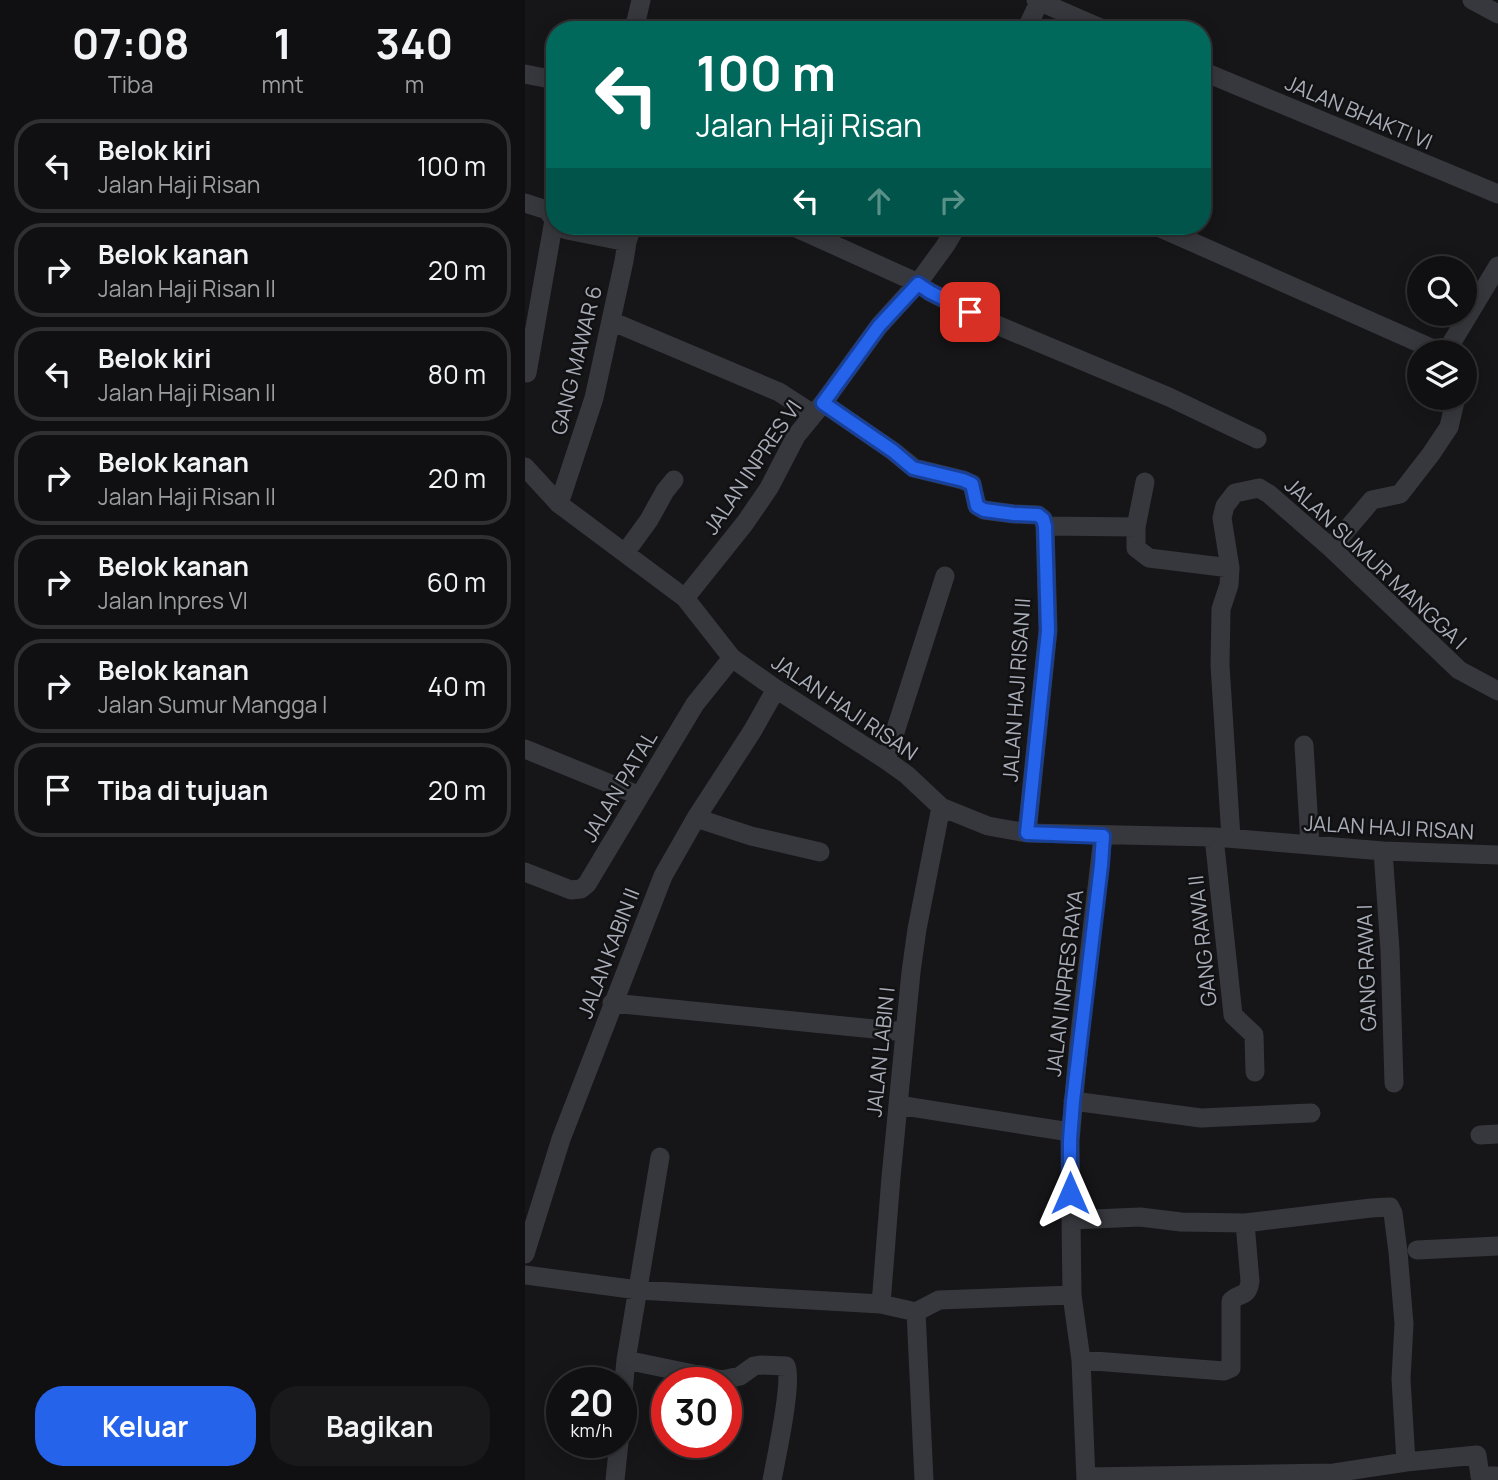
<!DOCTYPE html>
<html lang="id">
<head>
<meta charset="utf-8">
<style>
  :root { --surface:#101012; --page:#19191b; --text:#f1f3f6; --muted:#9c9d9f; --line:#303032; --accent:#2563eb }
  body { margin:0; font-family:Manrope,sans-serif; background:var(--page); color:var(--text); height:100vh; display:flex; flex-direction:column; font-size:26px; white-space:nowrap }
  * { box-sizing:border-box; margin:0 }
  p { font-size:23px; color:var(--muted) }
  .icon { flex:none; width:38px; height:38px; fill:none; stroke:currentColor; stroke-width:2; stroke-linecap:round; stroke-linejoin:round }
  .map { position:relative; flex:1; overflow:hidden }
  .details { display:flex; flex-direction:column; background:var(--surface); width:525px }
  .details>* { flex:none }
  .hud { position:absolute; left:21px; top:21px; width:665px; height:214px; border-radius:28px; box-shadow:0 4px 18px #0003,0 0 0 2px var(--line); background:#00695c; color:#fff; overflow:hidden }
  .tools { position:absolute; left:882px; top:256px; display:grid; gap:14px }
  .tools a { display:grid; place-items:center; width:70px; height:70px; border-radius:50%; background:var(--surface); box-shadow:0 4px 18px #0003,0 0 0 2px var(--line); font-size:35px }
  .speed { position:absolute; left:21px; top:1367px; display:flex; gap:14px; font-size:35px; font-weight:700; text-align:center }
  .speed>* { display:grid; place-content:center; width:91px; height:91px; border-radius:50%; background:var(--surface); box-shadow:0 4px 18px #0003,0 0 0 2px var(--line); line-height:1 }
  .speed small { font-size:18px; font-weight:400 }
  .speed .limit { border:10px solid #d22; background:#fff; color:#111 }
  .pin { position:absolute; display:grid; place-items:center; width:60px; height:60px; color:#fff; margin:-30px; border-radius:14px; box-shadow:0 4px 10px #0006 }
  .me { position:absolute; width:77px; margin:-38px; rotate:0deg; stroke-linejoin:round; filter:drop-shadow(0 0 5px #0008) }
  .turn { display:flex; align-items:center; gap:24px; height:147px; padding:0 35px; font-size:32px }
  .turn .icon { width:91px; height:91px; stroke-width:2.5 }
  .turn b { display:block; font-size:49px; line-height:60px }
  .lanes { display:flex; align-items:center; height:66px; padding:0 35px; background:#0003; justify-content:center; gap:35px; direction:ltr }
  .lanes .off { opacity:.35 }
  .eta { display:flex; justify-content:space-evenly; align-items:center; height:119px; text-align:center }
  .eta b { font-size:42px; font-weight:700; line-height:49px }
  .action { display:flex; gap:14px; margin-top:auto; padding:14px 35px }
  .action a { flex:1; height:80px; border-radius:28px; background:var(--accent); color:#fff; font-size:28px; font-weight:700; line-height:80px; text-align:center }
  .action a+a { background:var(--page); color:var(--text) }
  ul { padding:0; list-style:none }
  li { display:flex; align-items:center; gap:21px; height:94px; margin:0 14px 10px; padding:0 21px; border:4px solid var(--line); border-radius:28px }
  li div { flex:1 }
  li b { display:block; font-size:26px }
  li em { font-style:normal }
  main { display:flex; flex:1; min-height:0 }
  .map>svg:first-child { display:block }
</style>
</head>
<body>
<main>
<section class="details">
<div class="eta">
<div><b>07:08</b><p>Tiba</p></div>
<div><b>1</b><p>mnt</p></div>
<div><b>340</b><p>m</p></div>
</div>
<ul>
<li><svg class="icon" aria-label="left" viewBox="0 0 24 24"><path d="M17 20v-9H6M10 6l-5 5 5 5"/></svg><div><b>Belok kiri</b><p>Jalan Haji Risan</p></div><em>100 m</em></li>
<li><svg class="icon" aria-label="right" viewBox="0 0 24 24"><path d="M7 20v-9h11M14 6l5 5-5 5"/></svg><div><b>Belok kanan</b><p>Jalan Haji Risan II</p></div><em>20 m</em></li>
<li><svg class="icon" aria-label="left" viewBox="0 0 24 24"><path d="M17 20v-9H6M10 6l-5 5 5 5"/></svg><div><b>Belok kiri</b><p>Jalan Haji Risan II</p></div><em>80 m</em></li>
<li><svg class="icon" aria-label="right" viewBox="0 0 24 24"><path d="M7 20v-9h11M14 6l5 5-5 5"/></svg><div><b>Belok kanan</b><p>Jalan Haji Risan II</p></div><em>20 m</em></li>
<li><svg class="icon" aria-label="right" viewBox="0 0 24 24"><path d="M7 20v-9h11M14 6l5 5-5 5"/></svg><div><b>Belok kanan</b><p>Jalan Inpres VI</p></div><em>60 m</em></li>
<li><svg class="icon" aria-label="right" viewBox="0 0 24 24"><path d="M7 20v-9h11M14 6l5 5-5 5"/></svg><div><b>Belok kanan</b><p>Jalan Sumur Mangga I</p></div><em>40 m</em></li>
<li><svg class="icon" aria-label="arrive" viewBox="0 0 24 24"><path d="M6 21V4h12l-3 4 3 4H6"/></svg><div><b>Tiba di tujuan</b></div><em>20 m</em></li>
</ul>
<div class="action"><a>Keluar</a><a>Bagikan</a></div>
</section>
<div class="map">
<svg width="973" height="1480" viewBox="0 0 973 1480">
  <rect width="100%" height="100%" fill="#161618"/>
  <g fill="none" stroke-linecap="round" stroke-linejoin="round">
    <!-- street -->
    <path stroke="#37383d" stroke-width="19" d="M511 0 580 30
      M947 0 973 14
      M109 30 116 0
      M501 30 515 0
      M677 71 973 194
      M0 74 30 80
      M0 203 22 210 30 221
      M34 226 42 230 102 242
      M267 226 393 283 405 292 467 323 644 397 732 439
      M631 226 915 352
      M86 321 254 392 288 414
      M921 352 973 266
      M2 373 29 220
      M298 403 368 451 389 468 438 480 447 484 452 506 459 510 489 514 513 515 518 519 520 526 523 630 502 833
      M0 467 34 504 160 598 207 658 251 689 361 760 382 775 416 807 463 826 502 833 689 837 858 851 973 855
      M34 504 69 398 99 261 102 242 107 226
      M520 526 611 527V548L624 558 705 568
      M611 527 620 482
      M806 548 847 500 875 494 906 454 924 427 931 397
      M100 553 124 520 140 491 149 480
      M160 598 220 523 244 488 271 436 298 403 354 326 393 283 420 246 432 226
      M779 745 785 845
      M0 749 115 796
      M361 760 420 576
      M171 818 226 836 295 852
      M689 837 708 1015 729 1035 730 1072
      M706 838 695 665 696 609 704 585 705 568 697 518 700 506 710 493 734 488 744 494 806 548 934 670 973 691
      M858 851 865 950 869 1083
      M0 872 46 890 56 889 62 884 170 704 207 658
      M87 1003 380 1032
      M548 1101 676 1118 786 1113
      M373 1105 545 1132
      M955 1135 973 1134
      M546 1220 615 1217 656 1222 720 1223 846 1208 865 1207 868 1213 873 1252 879 1324 876 1379 881 1462
      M892 1250 973 1246
      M0 1254 36 1139 138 876 171 818 228 730 251 689
      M0 1275 113 1290 356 1304 391 1312 414 1300 547 1295
      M356 1304 366 1177 386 972 392 929 416 807
      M391 1312 399 1480
      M101 1360 197 1380 215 1376 229 1366 235 1365 261 1366C268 1381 251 1459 247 1480
      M556 1360 699 1371 706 1368V1301C715 1292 723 1298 725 1281L720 1223
      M96 1413 101 1360 135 1157
      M561 1477 809 1473 881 1462 952 1455 955 1476H971V1480
      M90 1480 94 1442
      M561 1480 556 1360 547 1295 545 1141 554 1042 578 836"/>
  </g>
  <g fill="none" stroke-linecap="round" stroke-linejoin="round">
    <!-- route casing -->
    <g stroke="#184099" stroke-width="18">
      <path id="route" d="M445 312 405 292 393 284 354 326 298 403 368 451 388 468 438 480 447 484 452 506 459 510 489 514 513 515 518 519 520 526 523 631 502 833 578 836 576 865 548 1101 545 1140V1193"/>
    </g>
    <!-- route -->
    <use href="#route" stroke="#2563eb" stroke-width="12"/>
  </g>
  <g text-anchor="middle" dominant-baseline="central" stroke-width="5" stroke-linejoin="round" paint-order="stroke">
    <!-- street labels -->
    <g font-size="21" fill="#a8adb8" stroke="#111113">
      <text transform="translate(834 112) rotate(23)">JALAN BHAKTI VI</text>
      <text transform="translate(51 360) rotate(-76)">GANG MAWAR 6</text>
      <text transform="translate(227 467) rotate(-56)">JALAN INPRES VI</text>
      <text transform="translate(851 563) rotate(43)">JALAN SUMUR MANGGA I</text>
      <text transform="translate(491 690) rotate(-86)">JALAN HAJI RISAN II</text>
      <text transform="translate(320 707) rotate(34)">JALAN HAJI RISAN</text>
      <text transform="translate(94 786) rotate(-59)">JALAN PATAL</text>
      <text transform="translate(864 827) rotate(3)">JALAN HAJI RISAN</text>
      <text transform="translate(677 941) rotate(-96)">GANG RAWA II</text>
      <text transform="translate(83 953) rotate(-69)">JALAN KABIN II</text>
      <text transform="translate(841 968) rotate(-92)">GANG RAWA I</text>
      <text transform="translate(539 983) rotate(-83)">JALAN INPRES RAYA</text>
      <text transform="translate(355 1052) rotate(-84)">JALAN LABIN I</text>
    </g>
  </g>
</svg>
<div class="tools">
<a><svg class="icon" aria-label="search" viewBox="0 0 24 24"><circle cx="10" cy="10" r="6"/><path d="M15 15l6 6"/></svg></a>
<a><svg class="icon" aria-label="layers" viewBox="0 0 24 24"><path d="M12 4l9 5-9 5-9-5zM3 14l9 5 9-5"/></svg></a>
</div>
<div class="speed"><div>20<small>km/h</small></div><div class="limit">30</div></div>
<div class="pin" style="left:445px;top:312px;background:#d93025"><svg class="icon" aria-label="arrive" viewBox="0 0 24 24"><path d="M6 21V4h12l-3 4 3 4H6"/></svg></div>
<svg class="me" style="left:545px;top:1193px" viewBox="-20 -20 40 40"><path d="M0-17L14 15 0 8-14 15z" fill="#2563eb" stroke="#fff" stroke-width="4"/></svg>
<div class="hud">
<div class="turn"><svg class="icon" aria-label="left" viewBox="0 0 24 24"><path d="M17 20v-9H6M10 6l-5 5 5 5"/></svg><div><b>100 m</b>Jalan Haji Risan</div></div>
<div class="lanes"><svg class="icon" aria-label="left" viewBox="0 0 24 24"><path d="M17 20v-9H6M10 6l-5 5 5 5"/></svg><svg class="icon off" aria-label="ahead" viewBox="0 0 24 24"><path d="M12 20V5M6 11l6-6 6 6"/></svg><svg class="icon off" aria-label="right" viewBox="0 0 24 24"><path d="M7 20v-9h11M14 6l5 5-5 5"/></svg></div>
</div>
</div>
</main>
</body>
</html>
